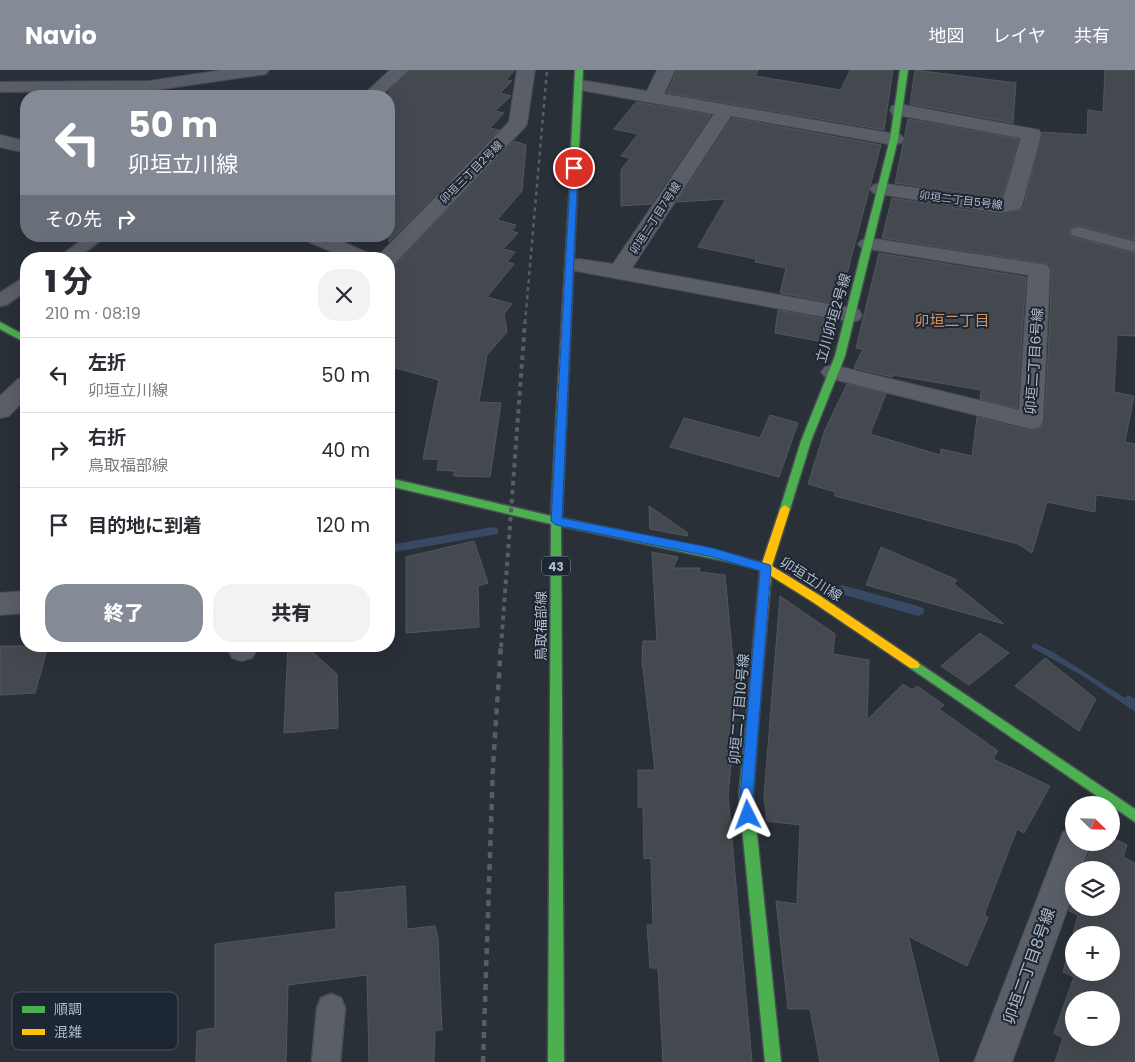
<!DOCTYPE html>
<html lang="ja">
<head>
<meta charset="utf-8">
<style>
  :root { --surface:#fff; --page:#f2f2f3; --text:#2b2b33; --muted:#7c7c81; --line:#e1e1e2; --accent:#848b96 }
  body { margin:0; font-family:Poppins,"Noto Sans JP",sans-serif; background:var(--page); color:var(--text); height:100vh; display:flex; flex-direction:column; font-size:19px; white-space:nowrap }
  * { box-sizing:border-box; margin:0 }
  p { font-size:16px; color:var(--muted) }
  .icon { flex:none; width:28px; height:28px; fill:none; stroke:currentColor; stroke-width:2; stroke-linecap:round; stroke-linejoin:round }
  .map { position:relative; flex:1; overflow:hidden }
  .drawer { position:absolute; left:20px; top:182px; width:375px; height:400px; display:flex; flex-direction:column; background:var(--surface); border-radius:20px; box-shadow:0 5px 20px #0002 }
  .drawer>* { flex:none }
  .guide { position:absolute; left:20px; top:20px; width:375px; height:152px; border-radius:20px; box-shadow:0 5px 20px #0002; background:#848b96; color:#fff; overflow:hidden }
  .needle { width:32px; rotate:113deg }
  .fabs { position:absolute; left:1065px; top:726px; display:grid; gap:10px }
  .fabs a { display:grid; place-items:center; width:55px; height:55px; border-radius:50%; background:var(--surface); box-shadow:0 5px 20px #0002; font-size:25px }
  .pin { position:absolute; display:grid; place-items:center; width:42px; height:42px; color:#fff; margin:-21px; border:2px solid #fff; border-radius:50%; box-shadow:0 1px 5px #0007 }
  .me { position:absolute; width:55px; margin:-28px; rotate:357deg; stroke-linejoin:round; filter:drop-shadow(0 0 4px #0008) }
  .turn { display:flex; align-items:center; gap:18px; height:105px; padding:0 25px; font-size:22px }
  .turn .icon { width:65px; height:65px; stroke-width:2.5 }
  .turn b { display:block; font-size:35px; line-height:42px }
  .then { display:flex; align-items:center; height:48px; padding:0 25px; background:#0003; gap:10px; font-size:19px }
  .round { display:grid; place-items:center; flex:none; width:52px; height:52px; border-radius:20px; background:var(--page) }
  .headline { display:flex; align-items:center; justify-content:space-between; height:85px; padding:0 25px }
  h1 { font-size:30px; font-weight:800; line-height:38px }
  .button { display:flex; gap:10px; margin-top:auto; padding:10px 25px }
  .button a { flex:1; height:58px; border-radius:20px; background:var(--accent); color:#fff; font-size:20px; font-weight:800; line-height:58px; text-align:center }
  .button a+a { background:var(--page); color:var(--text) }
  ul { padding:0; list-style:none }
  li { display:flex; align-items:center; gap:15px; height:75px; padding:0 25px; border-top:1px solid var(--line) }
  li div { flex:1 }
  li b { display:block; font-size:19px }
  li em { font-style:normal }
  header { display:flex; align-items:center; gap:30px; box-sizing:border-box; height:70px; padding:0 25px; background:var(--accent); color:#fff }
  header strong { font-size:24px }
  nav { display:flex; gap:28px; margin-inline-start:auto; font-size:18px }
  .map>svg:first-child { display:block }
</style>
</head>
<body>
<header>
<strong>Navio</strong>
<nav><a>地図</a><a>レイヤ</a><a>共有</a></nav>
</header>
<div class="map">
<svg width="1135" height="992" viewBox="0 0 1135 992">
  <rect width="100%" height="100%" fill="#2a3038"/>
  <!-- water -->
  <path fill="#384963" d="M1034 573 1053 582 1125 628 1128 625 1135 629V642L1083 606 1031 577Z"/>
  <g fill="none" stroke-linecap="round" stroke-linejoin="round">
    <!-- stream -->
    <path fill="#384963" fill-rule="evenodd" d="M402 280 407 283 393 304 389 305V294L398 281Z
      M493 457 497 458 499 461 497 464 389 483V475Z
      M842 515 918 536 923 538 924 541 923 544 918 546 838 523 836 520 838 517Z"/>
  </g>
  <!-- building -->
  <path fill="#444950" stroke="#52575f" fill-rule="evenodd" d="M411 0H515L506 10 512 11 500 23 511 26 495 41 504 43 490 58 499 60 389 172V21Z
    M677 0H758L755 6 841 20 850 0H893L884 60 667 23Z
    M915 0 1016 13 1013 53 910 34Z
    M1105 0H1135V170L1078 155 1070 158 1068 163 1072 167 1135 184V266L1117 265 1114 322 1134 326 1125 372 1135 374V430L1096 425 1095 442 1047 432 1032 483 1018 474 835 426V422L808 414 825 360 847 314 886 324 870 364 940 385 941 379 972 386 977 347 1031 361 1042 358 1045 351 1052 200 1049 194 882 168 892 128 1000 145 1020 140 1024 135 1042 62 1087 65 1088 40 1103 42Z
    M636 32 711 45 651 134 621 136V100L630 88 621 86 638 64 614 59Z
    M732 48 881 75 839 234 780 223 786 198 755 192 756 189 698 177 726 129 677 132Z
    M908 49 1019 69 1002 128 895 113Z
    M514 71 526 75 522 121 497 150 516 155 512 161 518 163 503 179 515 182 507 192 514 194 487 227 512 234 504 244 507 262 487 285 479 332 501 333 490 407 454 406V401L437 400 439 389H423L439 310 389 296V197L395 195Z
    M879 183 1026 207 1017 338 980 329 981 320 893 305 892 307 854 298 863 279 856 278Z
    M778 240 835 251 829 273 775 263Z
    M770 345 798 353 779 407 670 377 684 348 760 368Z
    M649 436 688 463 687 466 650 459Z
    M474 471 488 513 478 516 479 557 406 563V487Z
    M881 477 957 510 954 514 1004 554 866 515Z
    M652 482 678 487 673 498H700L699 502 725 505 737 633 728 726 752 992H663L658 898H650L647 855H653L651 788 644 789 643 737H638V700H655L642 590 643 571H657Z
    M780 526 835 564 833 584 869 590 867 650 903 614 912 620 917 616 944 635 939 639 998 681 993 689 1050 716 1024 763 1017 759 984 845 988 847 967 896 908 866 939 992H820L810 939H788L776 831 797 834 800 755 767 751 764 726Z
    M980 563 1009 583 969 615 941 596Z
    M0 576H48L35 623 0 625Z
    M288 576H306L337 604 338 658 284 663Z
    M1045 588 1096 629 1079 661 1015 616Z
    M1111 767 1127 775 1123 787 1135 793V992H1055L1063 968 1054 963 1074 907 1063 902 1078 845 1069 841 1074 827V838H1111V800H1083L1093 772H1111ZM1074 865H1111V902H1074ZM1074 930H1111V968H1074Z
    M405 816 407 859 435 856 438 868 442 960H435L434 992H369L367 905 288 915 286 992H196L197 961 215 958V874L336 859 335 823Z"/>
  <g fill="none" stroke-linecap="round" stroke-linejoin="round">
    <!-- lane casing -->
    <g stroke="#484c53" stroke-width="3">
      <path id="lane" d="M1078 157 1135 172V182L1072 165 1070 162 1072 159Z
        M87 166H106L76 189H57Z
        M26 209V221L6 235 0 236V223L20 210Z
        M331 924 341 928 345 938 340 992H312L317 938 321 928Z"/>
    </g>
    <!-- street casing -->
    <g stroke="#484c53" stroke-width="2">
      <path id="street" d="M223 0H269L266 4 260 5 149 21 0 22V12L149 11Z
        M390 0H409L381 26H362Z
        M517 0H535L527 53 525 57 394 194 389 195V189H349L304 170 301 166H330L377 187 509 52Z
        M657 0H675L664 24 901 65 904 69 901 73 894 75 731 46 632 198 851 238 859 240 862 245 859 250 851 252 571 200 568 195 571 190 579 189 613 194 714 44 586 21 580 20 577 16 580 12 586 11 647 21Z
        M899 34 1039 60 1041 64 1022 135 1019 139 1000 143 873 123 870 119 873 115 880 113 1003 130 1021 68 892 44 890 40 892 36Z
        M0 65 26 71V83L0 77Z
        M869 168 1047 195 1050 200 1043 351 1040 357 1031 359 825 307 821 302 825 297 833 295 1019 340 1028 205 862 178 858 174 862 170Z
        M26 306V328L9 346 0 348V326L18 309Z
        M26 521V543L0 545V523Z
        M226 576H255L257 580 252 588 242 591 232 588Z
        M1074 758V772H1091L1081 800H1074V821L1012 992H974L1059 772 1063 762Z"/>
    </g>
    <!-- fast casing -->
    <g stroke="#484c53" stroke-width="3">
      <path id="fast" d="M575 0H583L578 98 574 100 570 98Z
        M900 0H908L898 69 845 286 811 371 790 439 785 443 780 439 801 371 835 286 890 69Z
        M0 252 26 266V273L0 259Z
        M562 332 567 335 562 448 734 485 740 489 734 493 561 456 564 992H548L551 454 389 416V408L551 446 557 335Z
        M914 590 1135 739V752L910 598 908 595 910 592Z
        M753 640 757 641 759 645 753 726 781 992H765L739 726 747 645 749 641Z"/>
    </g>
    <!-- slow casing -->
    <g stroke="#484c53" stroke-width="3">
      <path id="slow" d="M571 96 578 98 567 335 562 338 557 335Z
        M785 435 790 439 772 496 819 525 918 592 920 595 918 598H910L811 531 771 506 759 645 757 649 753 650 749 649 747 645 760 500 730 492 728 489 734 485 762 493 780 439Z"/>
    </g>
    <!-- lane -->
    <use href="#lane" fill="#5a5e66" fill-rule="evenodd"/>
    <!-- street -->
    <use href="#street" fill="#5a5e66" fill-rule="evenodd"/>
    <!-- fast -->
    <use href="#fast" fill="#4caf50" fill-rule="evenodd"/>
    <!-- slow -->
    <use href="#slow" fill="#ffc107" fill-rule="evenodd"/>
    <!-- rail-far2 -->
    <path stroke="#595d64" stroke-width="2.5" stroke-dasharray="4 4" stroke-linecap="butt" d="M525 253 547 0"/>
    <!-- rail-far1 -->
    <path stroke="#595d64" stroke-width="4" stroke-dasharray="4.5 4.5" stroke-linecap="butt" d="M501 577 525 252"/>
    <!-- rail -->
    <path stroke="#595d64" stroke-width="4.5" stroke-dasharray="6 6" stroke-linecap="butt" d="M483 992 493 696 501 575"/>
  </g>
  <!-- route -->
  <path fill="#1a73e8" stroke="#114b97" d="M571 96 578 98 562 448 713 478 770 495 771 498 753 726 755 745 753 749 748 751 743 749 740 726 760 501 713 487 556 455 551 451Z"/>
  <g text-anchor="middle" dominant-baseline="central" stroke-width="4" stroke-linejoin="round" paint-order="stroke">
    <!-- far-street labels -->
    <g font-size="11" fill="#b4bcc9" stroke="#1d2633">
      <text transform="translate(471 102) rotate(-45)">卯垣三丁目2号線</text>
      <text transform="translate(961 130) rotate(7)">卯垣二丁目5号線</text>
      <text transform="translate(655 148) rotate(-57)">卯垣二丁目7号線</text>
    </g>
    <!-- shield labels -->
    <rect fill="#1d2633" stroke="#878f9c" stroke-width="1" x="542" y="486.5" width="28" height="19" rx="4"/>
    <g font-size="12" font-weight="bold" fill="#b4bcc9">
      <text x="556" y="496">43</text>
    </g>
    <!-- street labels -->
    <g font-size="14" fill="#b4bcc9" stroke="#1d2633">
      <text transform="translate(833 248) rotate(-74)">立川卯垣2号線</text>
      <text transform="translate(1034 291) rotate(-86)">卯垣二丁目6号線</text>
      <text transform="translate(811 509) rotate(32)">卯垣立川線</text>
      <text transform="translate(541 556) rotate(-90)">鳥取福部線</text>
      <text transform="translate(739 639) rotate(-85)">卯垣二丁目10号線</text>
    </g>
    <!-- neighbourhood labels -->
    <g font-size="15" fill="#d59563" stroke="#1d2633">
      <text x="952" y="250">卯垣二丁目</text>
    </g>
    <!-- near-street labels -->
    <g font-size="16" fill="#b4bcc9" stroke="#1d2633">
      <text transform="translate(1029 896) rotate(-70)">卯垣二丁目8号線</text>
    </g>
  </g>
  <!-- legend -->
  <rect x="12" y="922" width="166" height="58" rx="8" fill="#1d2633" stroke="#4a5360" stroke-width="1"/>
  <rect x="22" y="936" width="23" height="7" fill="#4caf50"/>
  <rect x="22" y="959" width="23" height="6" fill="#ffc107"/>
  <g font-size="14" fill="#b4bcc9">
    <text x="54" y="944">順調</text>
    <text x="54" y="967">混雑</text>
  </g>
</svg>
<div class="fabs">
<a><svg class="needle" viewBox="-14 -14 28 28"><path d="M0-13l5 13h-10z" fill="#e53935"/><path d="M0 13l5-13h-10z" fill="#7c7c81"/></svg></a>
<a><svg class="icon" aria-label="layers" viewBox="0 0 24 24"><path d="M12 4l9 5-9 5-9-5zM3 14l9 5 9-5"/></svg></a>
<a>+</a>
<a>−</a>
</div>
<div class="pin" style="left:574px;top:98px;background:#d93025"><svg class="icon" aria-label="arrive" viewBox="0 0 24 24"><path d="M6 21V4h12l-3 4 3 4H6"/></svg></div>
<svg class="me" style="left:748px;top:745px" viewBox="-20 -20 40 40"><path d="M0-17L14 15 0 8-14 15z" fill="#1a73e8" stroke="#fff" stroke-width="4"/></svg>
<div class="guide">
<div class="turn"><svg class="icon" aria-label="left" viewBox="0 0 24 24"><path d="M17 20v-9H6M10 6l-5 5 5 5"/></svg><div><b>50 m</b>卯垣立川線</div></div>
<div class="then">その先<svg class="icon" aria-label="right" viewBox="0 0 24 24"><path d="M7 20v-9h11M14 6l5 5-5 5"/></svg></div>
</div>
<section class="drawer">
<div class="headline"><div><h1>1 分</h1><p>210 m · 08:19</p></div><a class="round"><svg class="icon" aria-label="close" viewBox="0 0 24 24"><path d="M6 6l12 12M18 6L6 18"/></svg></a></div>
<ul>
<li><svg class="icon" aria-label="left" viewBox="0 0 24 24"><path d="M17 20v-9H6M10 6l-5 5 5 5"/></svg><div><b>左折</b><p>卯垣立川線</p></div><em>50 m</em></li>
<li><svg class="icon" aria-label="right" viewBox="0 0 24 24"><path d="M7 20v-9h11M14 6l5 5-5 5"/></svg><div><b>右折</b><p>鳥取福部線</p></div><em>40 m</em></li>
<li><svg class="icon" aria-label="arrive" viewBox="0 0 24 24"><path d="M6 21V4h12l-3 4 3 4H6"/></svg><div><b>目的地に到着</b></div><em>120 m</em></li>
</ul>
<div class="button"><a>終了</a><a>共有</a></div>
</section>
</div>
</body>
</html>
